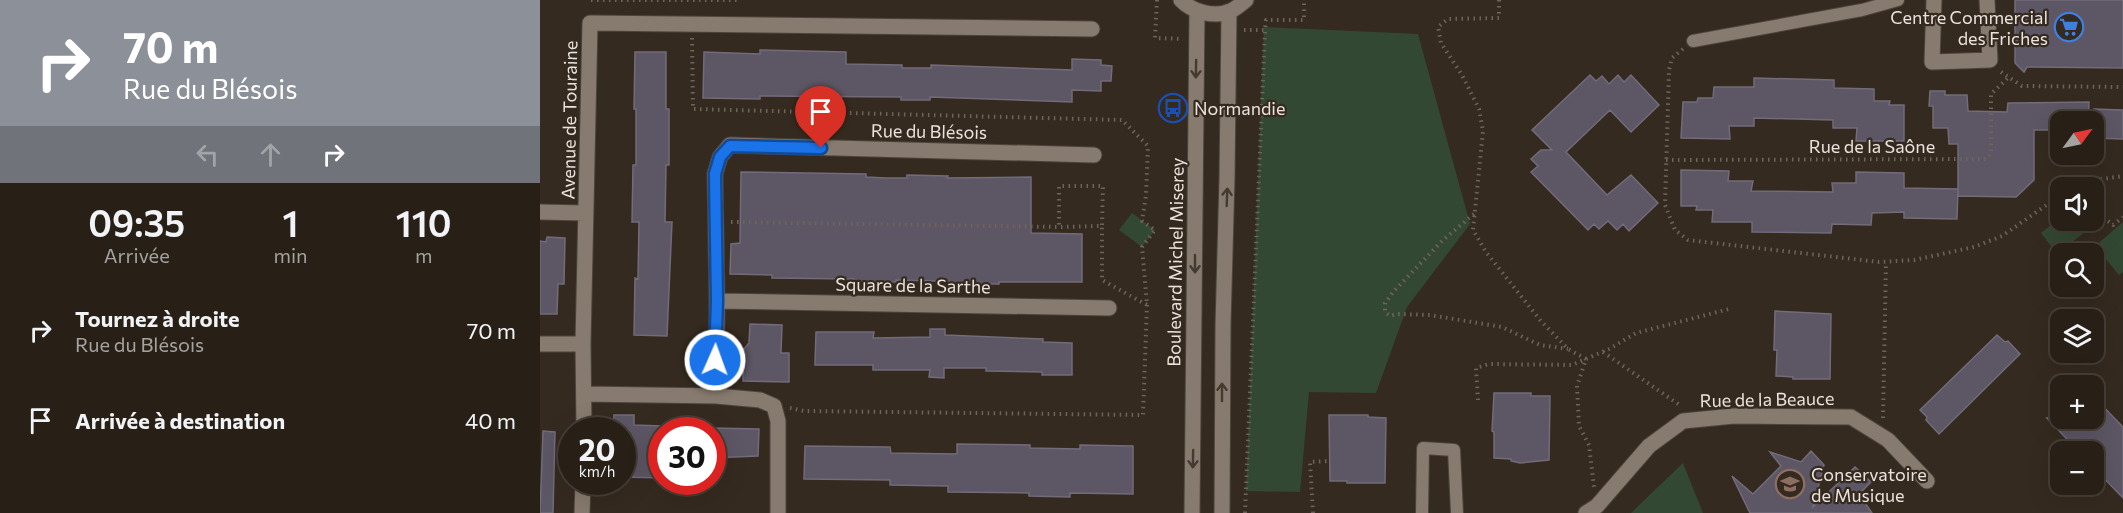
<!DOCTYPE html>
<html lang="fr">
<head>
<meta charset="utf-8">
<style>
  :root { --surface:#282017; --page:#342d24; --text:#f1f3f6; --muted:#a5a3a1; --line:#443e36 }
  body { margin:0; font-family:Commissioner,sans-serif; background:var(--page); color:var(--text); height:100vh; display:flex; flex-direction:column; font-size:22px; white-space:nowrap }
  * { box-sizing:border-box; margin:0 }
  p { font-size:20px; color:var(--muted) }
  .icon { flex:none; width:33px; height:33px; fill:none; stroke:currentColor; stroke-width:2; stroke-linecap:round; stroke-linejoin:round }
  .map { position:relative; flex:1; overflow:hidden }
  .sheet { display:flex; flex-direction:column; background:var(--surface); width:540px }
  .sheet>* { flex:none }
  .top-card { background:#8c9099; color:#fff; overflow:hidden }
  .needle { width:39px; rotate:57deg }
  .tools { position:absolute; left:1510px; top:111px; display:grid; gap:12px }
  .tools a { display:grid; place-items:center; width:54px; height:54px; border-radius:12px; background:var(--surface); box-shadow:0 6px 24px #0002,0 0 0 2px var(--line); font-size:30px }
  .speed { position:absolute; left:18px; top:417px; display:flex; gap:12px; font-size:30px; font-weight:700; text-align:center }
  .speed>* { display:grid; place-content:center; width:78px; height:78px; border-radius:50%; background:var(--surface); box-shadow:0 6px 24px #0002,0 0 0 2px var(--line); line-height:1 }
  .speed small { font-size:15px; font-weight:400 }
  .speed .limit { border:9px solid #d22; background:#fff; color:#111 }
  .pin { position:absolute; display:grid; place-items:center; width:51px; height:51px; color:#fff; margin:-62px -26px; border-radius:50% 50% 50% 0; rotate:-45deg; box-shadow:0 0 6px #0007 }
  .pin .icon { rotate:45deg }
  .me { position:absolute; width:66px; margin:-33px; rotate:2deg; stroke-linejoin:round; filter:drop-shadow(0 0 4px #0008) }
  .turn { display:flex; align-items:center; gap:21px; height:126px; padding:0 24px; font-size:27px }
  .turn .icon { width:78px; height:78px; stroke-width:2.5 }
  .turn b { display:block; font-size:42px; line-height:51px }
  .lanes { display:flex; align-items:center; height:57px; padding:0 24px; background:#0003; justify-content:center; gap:30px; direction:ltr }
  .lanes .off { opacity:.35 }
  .eta { display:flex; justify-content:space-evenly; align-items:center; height:102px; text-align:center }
  .eta b { font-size:36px; font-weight:600; line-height:42px }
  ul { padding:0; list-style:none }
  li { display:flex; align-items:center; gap:18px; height:90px; padding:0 24px }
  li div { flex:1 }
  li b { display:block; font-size:22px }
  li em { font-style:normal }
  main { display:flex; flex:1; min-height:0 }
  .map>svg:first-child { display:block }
</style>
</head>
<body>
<main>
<section class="sheet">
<div class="top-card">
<div class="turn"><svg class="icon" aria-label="right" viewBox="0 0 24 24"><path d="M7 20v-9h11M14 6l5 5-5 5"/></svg><div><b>70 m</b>Rue du Blésois</div></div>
<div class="lanes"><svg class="icon off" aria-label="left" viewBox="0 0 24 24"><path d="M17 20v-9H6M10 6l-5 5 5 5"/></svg><svg class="icon off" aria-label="ahead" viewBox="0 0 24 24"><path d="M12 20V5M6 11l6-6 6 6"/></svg><svg class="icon" aria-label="right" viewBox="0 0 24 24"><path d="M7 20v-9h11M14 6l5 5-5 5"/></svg></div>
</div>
<div class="eta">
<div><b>09:35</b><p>Arrivée</p></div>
<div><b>1</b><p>min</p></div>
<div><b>110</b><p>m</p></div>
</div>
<ul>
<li><svg class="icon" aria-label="right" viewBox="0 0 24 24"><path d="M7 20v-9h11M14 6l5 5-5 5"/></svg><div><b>Tournez à droite</b><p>Rue du Blésois</p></div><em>70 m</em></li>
<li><svg class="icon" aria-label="arrive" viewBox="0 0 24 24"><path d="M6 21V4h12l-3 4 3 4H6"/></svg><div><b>Arrivée à destination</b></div><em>40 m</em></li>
</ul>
</section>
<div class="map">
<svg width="1583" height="513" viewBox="0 0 1583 513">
  <rect width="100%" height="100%" fill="#352a1f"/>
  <!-- green -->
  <path fill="#334832" d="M724 27 878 34 930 224 867 307 836 393 769 392 760 492 706 491Z
    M592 213 615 230 602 247 579 230Z
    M1521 217V220L1544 221 1550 228 1517 254 1501 233Z
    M1583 222V272L1579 275 1555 246Z
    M1143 463 1163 513H1091Z"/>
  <!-- building -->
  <path fill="#5d5664" stroke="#726b7a" stroke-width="1.5" d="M1475 0H1583V68L1487 67 1484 72 1475 63Z
    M220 50 306 52V64L362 65V68H391V65L532 70V59L561 60V65L572 66 571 81H561V91L532 90V102L390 97V100H361V97L220 96V99L163 98 164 52 220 54Z
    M95 52H126V109H129V165H126L125 222H132L127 336 94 335 95 278 98 279 99 222H92L93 165H96V109H94Z
    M1050 75 1056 81 1062 76 1069 84 1078 75 1084 82 1091 75 1119 105 1091 132 1070 110 1026 152 1067 195 1091 175 1118 203 1089 231 1083 224 1077 230 1068 221 1059 229 1054 224 1048 230 991 172 998 166 991 159 1001 150H1012L992 130Z
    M1214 78 1294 80V88L1334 89V101H1350L1349 105H1364V141H1316L1317 128H1293V120L1214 118V126H1189L1190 139 1141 138 1143 102H1157L1158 98H1173L1174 87H1214Z
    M1390 91H1405V95H1427L1428 111 1467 112 1468 103 1549 102 1548 122H1521V130H1494V180L1476 197 1418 196V144H1409L1408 128H1393V106H1389Z
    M1554 109 1583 110V139L1554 138Z
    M1141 170 1189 171 1188 181H1213L1211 191 1293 192 1292 183H1316V172L1364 173V188L1418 189 1417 219 1364 218V212L1332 213 1331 225 1292 224 1291 233 1212 232V222H1172L1173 210H1156L1157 206H1141Z
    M201 172 326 174V177L346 178H367V175L408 176 407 178 491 177V233L542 234V282H459V284H397L396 281 356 280V282H314V279L232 278V275L190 274 191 244 200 243Z
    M7 237 25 238 24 284H18L17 314H0V241L6 242Z
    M1235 311 1291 314 1290 379H1253V377L1236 376 1237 350H1234Z
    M210 324 242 325 241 353H249V382L203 381V350L209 343Z
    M390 329H405V335L503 339V342L532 343V375H502V372L446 371V368H404V378L389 377 390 370H333V365H275L276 332H334L333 338 390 337Z
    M1457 335 1465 342 1468 341 1480 354 1399 434 1386 420 1387 417 1380 410Z
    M954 393H991V396H1010L1009 460 980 463 971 461V459L954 458V432L952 431Z
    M1554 397 1583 427V498L1554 468V452H1539L1507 418H1554Z
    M74 415H94V425L122 426V478L82 477V430H73Z
    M789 415H828V417L846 418 845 483H807V481H790Z
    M172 428 219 429 218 456 172 458Z
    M3 431 15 432 13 513H0Z
    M417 444 490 445V448L540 449V445L593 446V494L530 493V497L489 496V493L408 492V486L350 485V480L264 479 265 446 350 447 351 453 417 454Z
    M1271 451 1284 465 1273 507 1315 467 1331 482 1319 494 1332 513H1210L1192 476 1213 494 1241 466 1230 452 1261 462Z"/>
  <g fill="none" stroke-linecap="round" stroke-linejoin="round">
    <!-- lane casing -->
    <g stroke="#4d453c" stroke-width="14">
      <path id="lane" d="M1153 41 1322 10 1358 0
        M882 513 883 448 914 450 917 513"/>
    </g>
    <!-- street casing -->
    <g stroke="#4d453c" stroke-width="17">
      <path id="street" d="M1394 0 1392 62 1450 60 1447 0
        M0 212 46 213
        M177 301 569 308
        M0 344H43
        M45 394 176 396 220 400 234 406 238 421V513
        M176 396 177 301 175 174 180 157 190 145 554 155
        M44 430 43 344 50 23 552 29
        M42 513 43 482
        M1046 513 1057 506 1109 446 1143 421 1194 416 1311 417 1348 440 1387 481"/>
    </g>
    <!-- secondary casing -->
    <g stroke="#4d453c" stroke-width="17">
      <path id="secondary" d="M641 0C652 12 675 18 690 11 696 9 701 4 706 0
        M652 513 657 11
        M682 513 683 326 687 178 689 13"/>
    </g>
    <!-- path -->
    <path stroke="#6e645b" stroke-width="4" stroke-dasharray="1.5 4.5" stroke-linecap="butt" d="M51 0H197
      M617 0 615 38 643 39
      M959 0V18L908 19 898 27 901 43 922 75 939 109 943 131 933 230 946 252 1000 320 1028 349 1046 359 1037 386 1039 426 1049 445 1054 487
      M704 30H725L726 20H764V0
      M152 38 153 109 582 120 608 146 606 195 602 221 615 230 602 247 607 305 562 280V226
      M1143 49 1132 58 1129 70 1125 205 1135 230 1148 240 1339 262 1374 260 1434 247 1462 236 1521 195
      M1461 72 1482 86 1583 87
      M1126 160 1446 159 1451 154V94L1469 77
      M1532 188 1548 181 1583 176
      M1554 210 1573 225 1583 217
      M934 214 903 240 853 292 845 303V312L850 316 858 314 890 315 962 327 1000 345 1028 349
      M191 222 519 227 562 226 563 186H519V227
      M1063 352 1141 406
      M938 400 936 368 949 364 1032 365 1069 349 1096 333 1189 309
      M250 408 264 411 603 415 607 305
      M1343 418 1346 262
      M705 513 725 30
      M773 513 770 462 791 461"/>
    <!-- lane -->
    <use href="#lane" stroke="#877a6e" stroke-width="12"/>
    <!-- street -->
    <use href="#street" stroke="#877a6e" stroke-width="15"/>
    <!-- secondary -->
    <use href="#secondary" stroke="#877a6e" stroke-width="15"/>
  </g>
  <!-- one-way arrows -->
  <defs><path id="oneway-shaft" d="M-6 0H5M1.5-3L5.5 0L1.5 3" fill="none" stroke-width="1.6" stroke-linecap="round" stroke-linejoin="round" transform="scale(1.5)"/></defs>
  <g stroke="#453a2f">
    <use href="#oneway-shaft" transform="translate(656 69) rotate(91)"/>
    <use href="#oneway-shaft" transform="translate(687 197) rotate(-88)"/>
    <use href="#oneway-shaft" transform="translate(655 264) rotate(90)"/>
    <use href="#oneway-shaft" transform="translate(682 392) rotate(-90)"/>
    <use href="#oneway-shaft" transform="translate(653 459) rotate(91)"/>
  </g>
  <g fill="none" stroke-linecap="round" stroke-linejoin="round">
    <!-- route casing -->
    <g stroke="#114b97" stroke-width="15">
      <path id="route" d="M175 360 177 301 175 174 180 157 190 146 281 148"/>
    </g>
    <!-- route -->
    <use href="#route" stroke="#1a73e8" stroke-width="10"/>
  </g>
  <!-- icons -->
  <defs>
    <g id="supermarket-ring" transform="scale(1.5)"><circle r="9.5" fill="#352a1f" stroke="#3f7fe0" stroke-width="1.5"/><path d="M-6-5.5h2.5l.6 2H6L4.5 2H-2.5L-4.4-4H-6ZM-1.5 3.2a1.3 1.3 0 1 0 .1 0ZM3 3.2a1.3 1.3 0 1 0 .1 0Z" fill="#3f7fe0"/></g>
    <g id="bus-ring" transform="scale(1.5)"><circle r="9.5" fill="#352a1f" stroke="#1a4fb4" stroke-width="1.5"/><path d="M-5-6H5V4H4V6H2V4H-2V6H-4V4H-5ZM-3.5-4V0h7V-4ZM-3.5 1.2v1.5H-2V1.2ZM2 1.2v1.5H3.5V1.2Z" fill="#1a4fb4"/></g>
    <g id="school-ring" transform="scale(1.5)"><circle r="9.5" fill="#352a1f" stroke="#8d6e63" stroke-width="1.5"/><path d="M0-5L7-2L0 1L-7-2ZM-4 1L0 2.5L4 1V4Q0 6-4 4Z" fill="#8d6e63"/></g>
  </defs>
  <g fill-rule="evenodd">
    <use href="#supermarket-ring" x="1529" y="27"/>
    <use href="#bus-ring" x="633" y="108"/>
    <use href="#school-ring" x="1250" y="484"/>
  </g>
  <g text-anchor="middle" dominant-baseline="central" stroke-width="4.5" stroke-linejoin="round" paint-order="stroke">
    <!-- poi labels -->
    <g font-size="18" fill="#eae2dc" stroke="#352a1f" text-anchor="start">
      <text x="1508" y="17" text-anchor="end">Centre Commercial<tspan x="1508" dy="21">des Friches</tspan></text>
      <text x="654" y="108">Normandie</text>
      <text x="1271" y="474">Conservatoire<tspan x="1271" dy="21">de Musique</tspan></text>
    </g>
    <!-- street labels -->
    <g font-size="18" fill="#eae2dc" stroke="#352a1f">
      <text transform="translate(29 120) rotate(-89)">Avenue de Touraine</text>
      <text transform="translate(389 131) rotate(1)">Rue du Blésois</text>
      <text x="1332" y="146">Rue de la Saône</text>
      <text transform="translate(635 262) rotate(-89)">Boulevard Michel Miserey</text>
      <text transform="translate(373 285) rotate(1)">Square de la Sarthe</text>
      <text transform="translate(1227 399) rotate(-1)">Rue de la Beauce</text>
    </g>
  </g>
</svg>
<div class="tools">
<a><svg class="needle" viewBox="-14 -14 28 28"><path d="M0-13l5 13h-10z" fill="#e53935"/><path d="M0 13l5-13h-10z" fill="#a5a3a1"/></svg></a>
<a><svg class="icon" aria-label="sound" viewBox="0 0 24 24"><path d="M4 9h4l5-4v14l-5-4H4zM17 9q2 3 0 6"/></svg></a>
<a><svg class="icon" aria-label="search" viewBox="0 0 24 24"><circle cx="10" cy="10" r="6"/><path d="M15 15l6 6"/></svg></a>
<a><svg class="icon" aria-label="layers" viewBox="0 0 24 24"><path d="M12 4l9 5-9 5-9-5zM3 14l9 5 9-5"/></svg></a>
<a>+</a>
<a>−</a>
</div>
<div class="speed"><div>20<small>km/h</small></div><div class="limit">30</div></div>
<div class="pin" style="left:281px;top:148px;background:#d93025"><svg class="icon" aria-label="arrive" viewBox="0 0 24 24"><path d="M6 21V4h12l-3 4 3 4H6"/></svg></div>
<svg class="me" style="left:175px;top:360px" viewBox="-20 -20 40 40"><circle r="17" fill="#1a73e8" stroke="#fff" stroke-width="3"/><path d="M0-11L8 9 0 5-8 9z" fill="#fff"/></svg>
</div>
</main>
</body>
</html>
